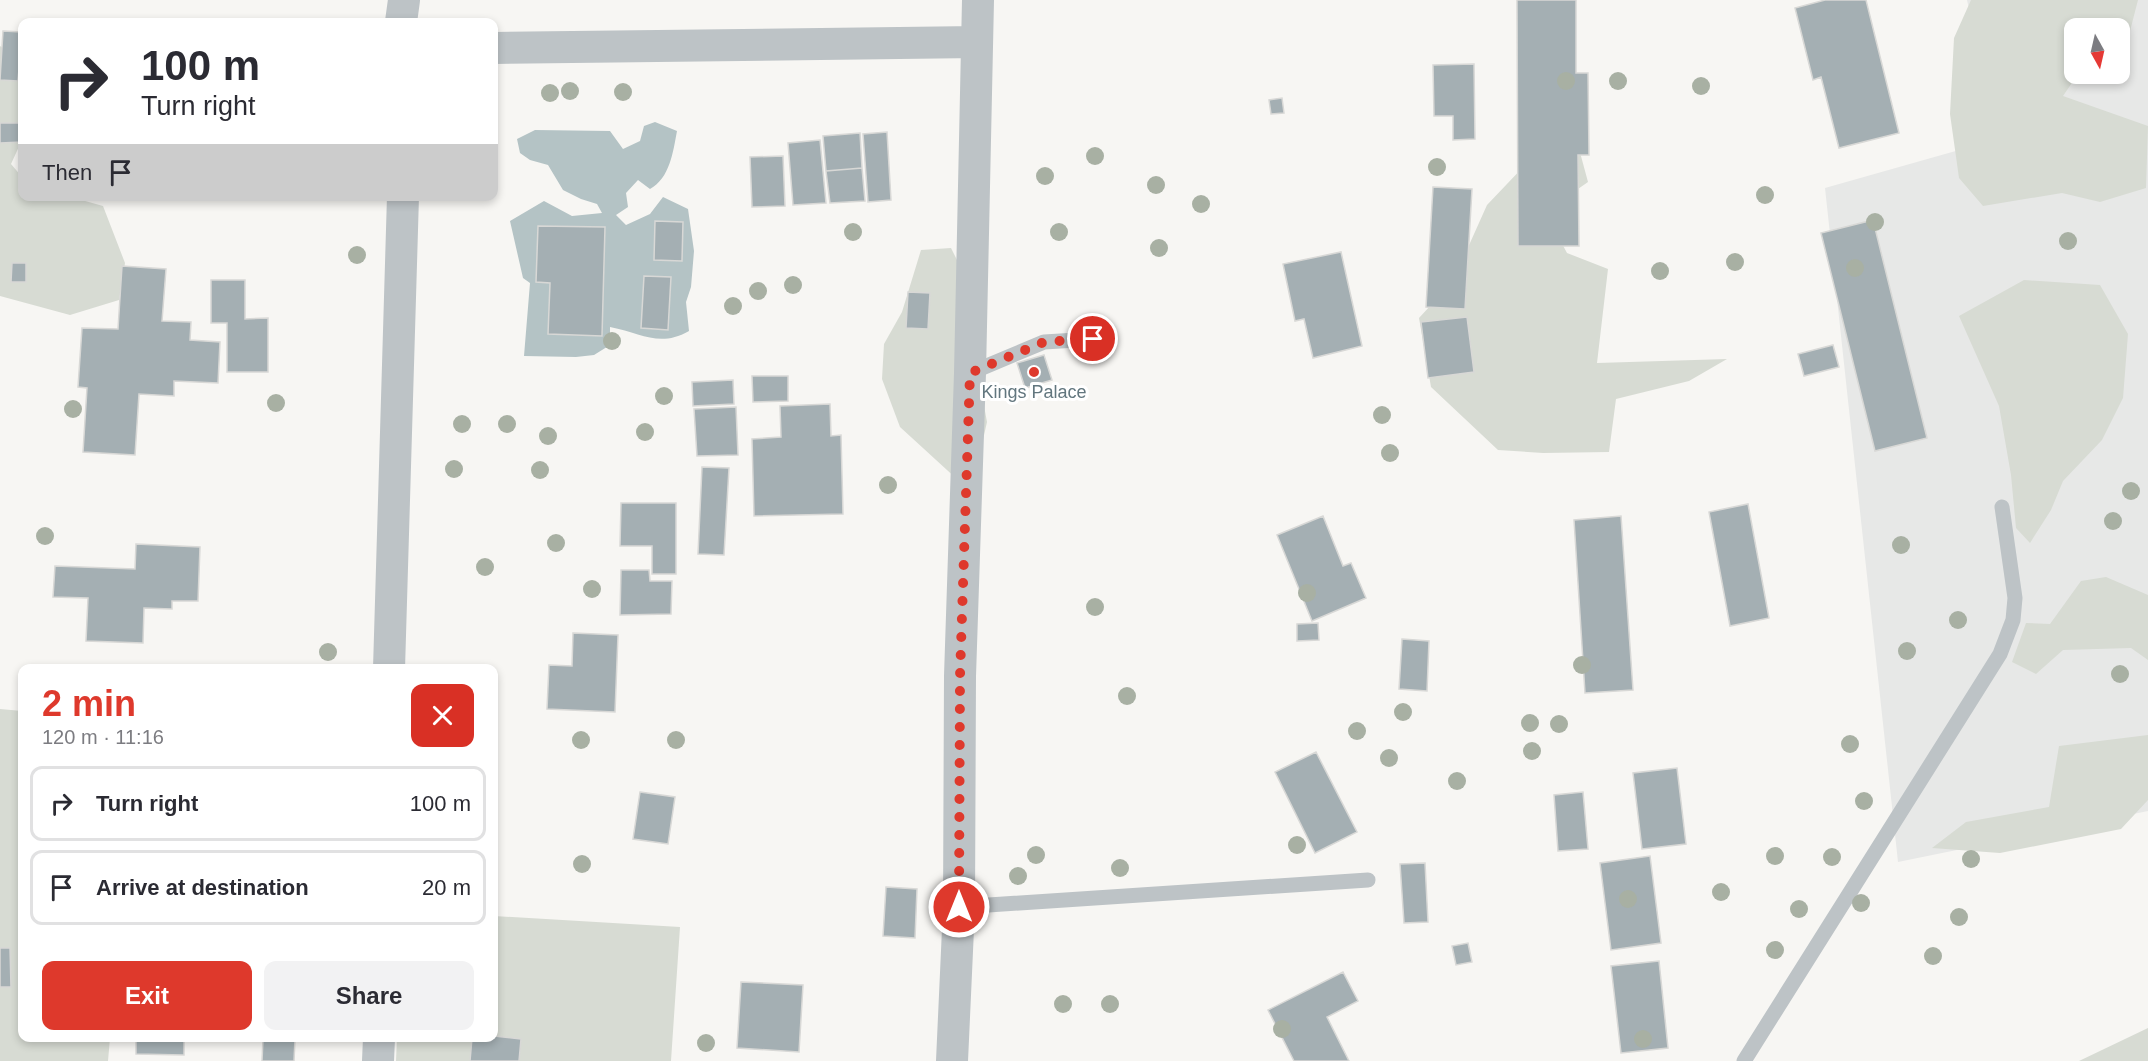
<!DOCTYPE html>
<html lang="en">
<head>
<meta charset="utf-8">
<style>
  :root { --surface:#fff; --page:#f2f2f3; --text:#2b2b33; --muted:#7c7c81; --line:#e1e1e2; --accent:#de392c }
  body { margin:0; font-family:Helvetica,sans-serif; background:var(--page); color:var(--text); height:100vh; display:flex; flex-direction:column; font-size:22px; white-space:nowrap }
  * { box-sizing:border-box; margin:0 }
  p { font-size:20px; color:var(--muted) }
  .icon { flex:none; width:33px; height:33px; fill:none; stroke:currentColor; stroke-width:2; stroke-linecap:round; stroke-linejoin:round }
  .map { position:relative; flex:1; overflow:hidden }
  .drawer { position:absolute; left:18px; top:664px; width:480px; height:378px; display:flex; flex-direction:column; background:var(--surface); border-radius:12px; box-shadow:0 3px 9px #0003 }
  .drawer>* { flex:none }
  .hud { position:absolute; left:18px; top:18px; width:480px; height:183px; border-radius:12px; box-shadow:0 3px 9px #0003; background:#fff; color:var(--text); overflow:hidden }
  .needle { width:39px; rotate:172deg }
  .fabs { position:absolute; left:2064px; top:18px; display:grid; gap:12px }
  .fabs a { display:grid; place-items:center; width:66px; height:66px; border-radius:12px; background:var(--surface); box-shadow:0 3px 9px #0003; font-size:30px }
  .pin { position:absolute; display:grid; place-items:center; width:51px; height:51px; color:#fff; margin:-26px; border:3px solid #fff; border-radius:50%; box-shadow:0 2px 6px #0007 }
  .me { position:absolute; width:66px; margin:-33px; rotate:0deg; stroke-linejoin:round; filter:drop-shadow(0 0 4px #0008) }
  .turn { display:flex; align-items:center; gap:21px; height:126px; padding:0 24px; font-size:27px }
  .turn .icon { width:78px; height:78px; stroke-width:2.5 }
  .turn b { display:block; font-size:42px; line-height:51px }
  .then { display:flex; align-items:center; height:57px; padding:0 24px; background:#0003; gap:12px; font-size:22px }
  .round { display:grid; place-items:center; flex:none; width:63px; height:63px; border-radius:12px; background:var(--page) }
  .head { display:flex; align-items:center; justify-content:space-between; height:102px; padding:0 24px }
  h1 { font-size:36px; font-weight:700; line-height:45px; color:var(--accent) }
  .button { display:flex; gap:12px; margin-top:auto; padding:12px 24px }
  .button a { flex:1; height:69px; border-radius:12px; background:var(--accent); color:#fff; font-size:24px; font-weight:700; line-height:69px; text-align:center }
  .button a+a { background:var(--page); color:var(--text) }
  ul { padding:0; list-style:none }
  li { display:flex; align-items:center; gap:18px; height:75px; margin:0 12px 9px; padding:0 12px; border:3px solid var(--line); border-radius:12px }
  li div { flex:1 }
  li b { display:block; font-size:22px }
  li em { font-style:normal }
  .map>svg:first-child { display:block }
</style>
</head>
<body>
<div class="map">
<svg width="2148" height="1061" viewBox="0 0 2148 1061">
  <rect width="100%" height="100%" fill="#f7f6f3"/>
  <!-- built -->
  <path fill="#e7e8e7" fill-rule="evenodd" d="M1967 0H2148V811L1898 862 1825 188 1998 139ZM2074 28H2120V74H2074Z"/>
  <!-- green -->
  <path fill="#d7dbd3" d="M1971 0H2138L2121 66H2120V28H2074V74H2078L2063 96 2148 126 2146 188 2100 202 2062 193 1983 206 1959 178 1950 114 1954 38Z
    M0 46 22 61V140L11 164 22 177V196L71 197 103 206 125 263 119 300 70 315 0 296Z
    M1548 141 1578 145 1588 182 1545 212 1567 253 1608 269 1597 363 1727 359 1689 381 1616 399 1609 452 1543 453 1498 450 1431 387 1419 318 1453 281 1487 205Z
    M951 248 974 294 980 384 987 422 977 466 959 481 900 427 882 379 884 344 902 312 921 250Z
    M2024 280 2100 285 2128 334 2123 398 2102 440 2063 481 2051 510 2030 543 2016 528 2011 475 1999 406 1959 316Z
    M2106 577 2148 595V660L2131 648 2063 650 2036 674 2012 662 2026 623 2050 624 2081 581Z
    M0 709 22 711V1038H110L108 1061H0Z
    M2148 735V800L2121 829 2000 853 1932 848 1966 822 2049 807 2059 746Z
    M494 916 680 927 671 1061H396L397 1038H494Z
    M2148 1028V1061H2079Z"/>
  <!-- water -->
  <path fill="#b4c3c5" d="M655 122 677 131C673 152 670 178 650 189L638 180 626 193 628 207 616 215 626 225 650 214 663 197 688 209 694 251 691 287 686 302 689 331C659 348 642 333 610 327V345L594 355 576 357 524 356 530 283 523 278 510 221 544 201 572 216 602 213 597 204 581 199 563 190 548 165 530 160 520 153 517 139 535 130 610 131 623 149 640 141 644 126Z"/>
  <!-- building -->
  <path fill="#a4afb3" stroke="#d8d8d6" stroke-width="1.5" d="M1517 0H1576V73H1588L1589 155H1578L1579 246H1518Z
    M1825 0H1866L1899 133 1839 148 1821 77 1813 80 1795 8Z
    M3 31 22 32 18 81 0 80Z
    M1474 64 1475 139 1453 140V116H1434L1433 65Z
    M1282 98 1284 113 1271 114 1269 100Z
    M0 123H22V142L0 143Z
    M887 132 891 200 868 202 863 134Z
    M860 133 862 168 826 171 823 136Z
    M820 140 826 203 793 205 788 143Z
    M783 156 785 206 752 207 750 157Z
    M862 168 865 201 830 203 826 171Z
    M1433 187 1472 189 1465 309 1426 307Z
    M1873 220 1927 438 1875 451 1821 233Z
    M655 221 683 222 682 261 654 260Z
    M538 226 605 227 602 336 548 334 550 283 536 282Z
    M1341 252 1362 346 1313 358 1304 319 1295 321 1283 264Z
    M12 263H26V282H11Z
    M122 266 166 269 162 321 191 322 190 340 220 342 218 383 174 381V396L139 394 135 455 83 452 87 388 78 387 82 328 118 329Z
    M644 276 671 277 668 330 641 328Z
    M211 280H245V319L268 318V372H227V323H211Z
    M908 292 930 293 928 329 906 328Z
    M1467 317 1474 372 1428 378 1421 322Z
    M1833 345 1839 367 1804 376 1798 354Z
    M1044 355 1052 380 1025 388 1017 363Z
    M752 376H788V401L753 402Z
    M733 380 734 404 693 406 692 382Z
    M830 404 831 436 841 435 843 514 754 516 752 439 781 437 780 406Z
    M736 407 738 455 697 456 694 409Z
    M702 467 729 468 724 555 698 554Z
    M621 503H676V574H652V546H620Z
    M1748 504 1769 618 1730 626 1709 512Z
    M1323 516 1343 566 1351 563 1366 598 1312 621 1277 535Z
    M1621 516 1633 690 1585 693 1574 520Z
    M136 544 200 547 198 601H172V609L144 608 143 643 86 641 88 598 53 597 55 566 135 569Z
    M621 570H649L650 581H672L671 614 620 615Z
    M1318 623 1319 640 1297 641V624Z
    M573 633 618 635 615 712 547 709 549 665 572 666Z
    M1402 639 1429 641 1427 691 1399 689Z
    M1316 752 1357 832 1315 853 1275 772Z
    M1677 768 1686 844 1642 849 1633 773Z
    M640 792 675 797 668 844 633 839Z
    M1583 792 1588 849 1558 851 1554 795Z
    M1650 856 1661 943 1611 950 1600 863Z
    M1425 863 1428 922 1404 923 1400 864Z
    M886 887 917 889 915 938 883 936Z
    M1468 943 1472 962 1456 965 1452 946Z
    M0 948H10L11 987H0Z
    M1659 961 1668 1048 1621 1053 1611 966Z
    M1343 972 1358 1001 1327 1017 1349 1061H1294L1268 1010Z
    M741 982 803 985 799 1052 737 1048Z
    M494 1036 521 1039 519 1061H470L472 1038H494Z
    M136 1038H184V1055L136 1054Z
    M263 1039H295L294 1061H262Z"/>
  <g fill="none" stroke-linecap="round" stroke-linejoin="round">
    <!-- lane -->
    <path stroke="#bdc3c6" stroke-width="15" d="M970 373 1044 342 1093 339
      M959 907 1368 880
      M1744 1061 2000 654 2013 620 2015 598 2002 507"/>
    <!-- street -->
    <path stroke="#bdc3c6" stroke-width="32" d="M401 22 404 0
      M494 48 977 42
      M389 669 403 196
      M378 1061 379 1038
      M952 1061 959 907 960 676 970 373 978 0"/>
  </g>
  <!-- trees -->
  <g fill="#a8b0a3">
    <circle cx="1566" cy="81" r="9"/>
    <circle cx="1618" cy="81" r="9"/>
    <circle cx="1701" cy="86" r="9"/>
    <circle cx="570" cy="91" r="9"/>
    <circle cx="623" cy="92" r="9"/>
    <circle cx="550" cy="93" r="9"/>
    <circle cx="1095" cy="156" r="9"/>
    <circle cx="1437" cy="167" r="9"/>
    <circle cx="1045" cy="176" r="9"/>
    <circle cx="1156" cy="185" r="9"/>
    <circle cx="1765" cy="195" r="9"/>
    <circle cx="1201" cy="204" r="9"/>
    <circle cx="1875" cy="222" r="9"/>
    <circle cx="853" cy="232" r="9"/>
    <circle cx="1059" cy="232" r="9"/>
    <circle cx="2068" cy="241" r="9"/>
    <circle cx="1159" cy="248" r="9"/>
    <circle cx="357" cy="255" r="9"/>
    <circle cx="1735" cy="262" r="9"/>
    <circle cx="1855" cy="268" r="9"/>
    <circle cx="1660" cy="271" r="9"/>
    <circle cx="793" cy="285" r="9"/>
    <circle cx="758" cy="291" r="9"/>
    <circle cx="733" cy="306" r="9"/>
    <circle cx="612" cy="341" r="9"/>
    <circle cx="664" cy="396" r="9"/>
    <circle cx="276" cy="403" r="9"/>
    <circle cx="73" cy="409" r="9"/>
    <circle cx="1382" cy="415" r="9"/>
    <circle cx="462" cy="424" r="9"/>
    <circle cx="507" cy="424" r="9"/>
    <circle cx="645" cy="432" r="9"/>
    <circle cx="548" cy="436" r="9"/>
    <circle cx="1390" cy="453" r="9"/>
    <circle cx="454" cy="469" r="9"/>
    <circle cx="540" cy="470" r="9"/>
    <circle cx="888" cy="485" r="9"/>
    <circle cx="2131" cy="491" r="9"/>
    <circle cx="2113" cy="521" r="9"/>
    <circle cx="45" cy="536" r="9"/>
    <circle cx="556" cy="543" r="9"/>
    <circle cx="1901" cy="545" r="9"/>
    <circle cx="485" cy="567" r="9"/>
    <circle cx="592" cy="589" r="9"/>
    <circle cx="1307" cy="593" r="9"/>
    <circle cx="1095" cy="607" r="9"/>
    <circle cx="1958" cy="620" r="9"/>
    <circle cx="1907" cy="651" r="9"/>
    <circle cx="328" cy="652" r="9"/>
    <circle cx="1582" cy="665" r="9"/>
    <circle cx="2120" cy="674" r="9"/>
    <circle cx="1127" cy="696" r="9"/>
    <circle cx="1403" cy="712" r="9"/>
    <circle cx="1530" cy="723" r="9"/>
    <circle cx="1559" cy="724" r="9"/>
    <circle cx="1357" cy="731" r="9"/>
    <circle cx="581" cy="740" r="9"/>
    <circle cx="676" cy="740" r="9"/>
    <circle cx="1850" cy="744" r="9"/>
    <circle cx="1532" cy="751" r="9"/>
    <circle cx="1389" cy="758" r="9"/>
    <circle cx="1457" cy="781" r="9"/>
    <circle cx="1864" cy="801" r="9"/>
    <circle cx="1297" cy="845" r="9"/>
    <circle cx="1036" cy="855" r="9"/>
    <circle cx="1775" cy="856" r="9"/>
    <circle cx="1832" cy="857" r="9"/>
    <circle cx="1971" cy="859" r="9"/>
    <circle cx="582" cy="864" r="9"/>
    <circle cx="1120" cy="868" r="9"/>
    <circle cx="1018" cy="876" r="9"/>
    <circle cx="1721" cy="892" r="9"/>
    <circle cx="1628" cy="899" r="9"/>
    <circle cx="1861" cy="903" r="9"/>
    <circle cx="1799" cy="909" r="9"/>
    <circle cx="1959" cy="917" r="9"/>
    <circle cx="1775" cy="950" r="9"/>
    <circle cx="1933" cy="956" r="9"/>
    <circle cx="1063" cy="1004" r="9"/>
    <circle cx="1110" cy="1004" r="9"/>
    <circle cx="1282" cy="1029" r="9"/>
    <circle cx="1643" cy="1039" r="9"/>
    <circle cx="706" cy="1043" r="9"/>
  </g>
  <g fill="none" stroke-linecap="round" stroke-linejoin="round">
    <!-- route -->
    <path stroke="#de392c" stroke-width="10" stroke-dasharray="0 18" d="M959 907 960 676 970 373 1044 342 1093 339"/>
  </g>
  <!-- markers -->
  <circle fill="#de392c" stroke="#fff" stroke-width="2" cx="1034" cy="372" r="6"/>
  <g text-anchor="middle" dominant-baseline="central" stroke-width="6" stroke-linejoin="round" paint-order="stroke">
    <!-- poi labels -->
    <g font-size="18" fill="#62767e" stroke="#fff">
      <text x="1034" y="392">Kings Palace</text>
    </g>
  </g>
</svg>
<div class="fabs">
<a><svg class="needle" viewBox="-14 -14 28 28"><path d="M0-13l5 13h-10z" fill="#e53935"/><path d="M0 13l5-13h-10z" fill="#7c7c81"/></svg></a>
</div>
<div class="pin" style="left:1093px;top:339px;background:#d93025"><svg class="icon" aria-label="arrive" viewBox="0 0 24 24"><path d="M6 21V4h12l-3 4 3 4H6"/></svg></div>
<svg class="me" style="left:959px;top:907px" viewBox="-20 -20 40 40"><circle r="17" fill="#de392c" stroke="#fff" stroke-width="3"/><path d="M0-11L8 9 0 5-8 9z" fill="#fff"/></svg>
<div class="hud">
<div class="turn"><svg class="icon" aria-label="right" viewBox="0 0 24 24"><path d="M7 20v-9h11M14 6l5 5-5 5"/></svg><div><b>100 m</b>Turn right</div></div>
<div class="then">Then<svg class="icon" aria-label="arrive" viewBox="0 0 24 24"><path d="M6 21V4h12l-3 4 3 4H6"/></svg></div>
</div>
<section class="drawer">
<div class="head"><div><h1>2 min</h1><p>120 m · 11:16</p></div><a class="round" style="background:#d93025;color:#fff"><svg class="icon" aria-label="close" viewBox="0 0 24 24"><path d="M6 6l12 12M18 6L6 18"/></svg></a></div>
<ul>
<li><svg class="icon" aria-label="right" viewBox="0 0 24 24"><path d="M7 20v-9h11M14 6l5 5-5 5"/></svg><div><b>Turn right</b></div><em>100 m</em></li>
<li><svg class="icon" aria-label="arrive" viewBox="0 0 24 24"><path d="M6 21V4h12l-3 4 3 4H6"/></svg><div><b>Arrive at destination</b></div><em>20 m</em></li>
</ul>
<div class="button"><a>Exit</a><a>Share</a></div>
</section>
</div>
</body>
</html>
